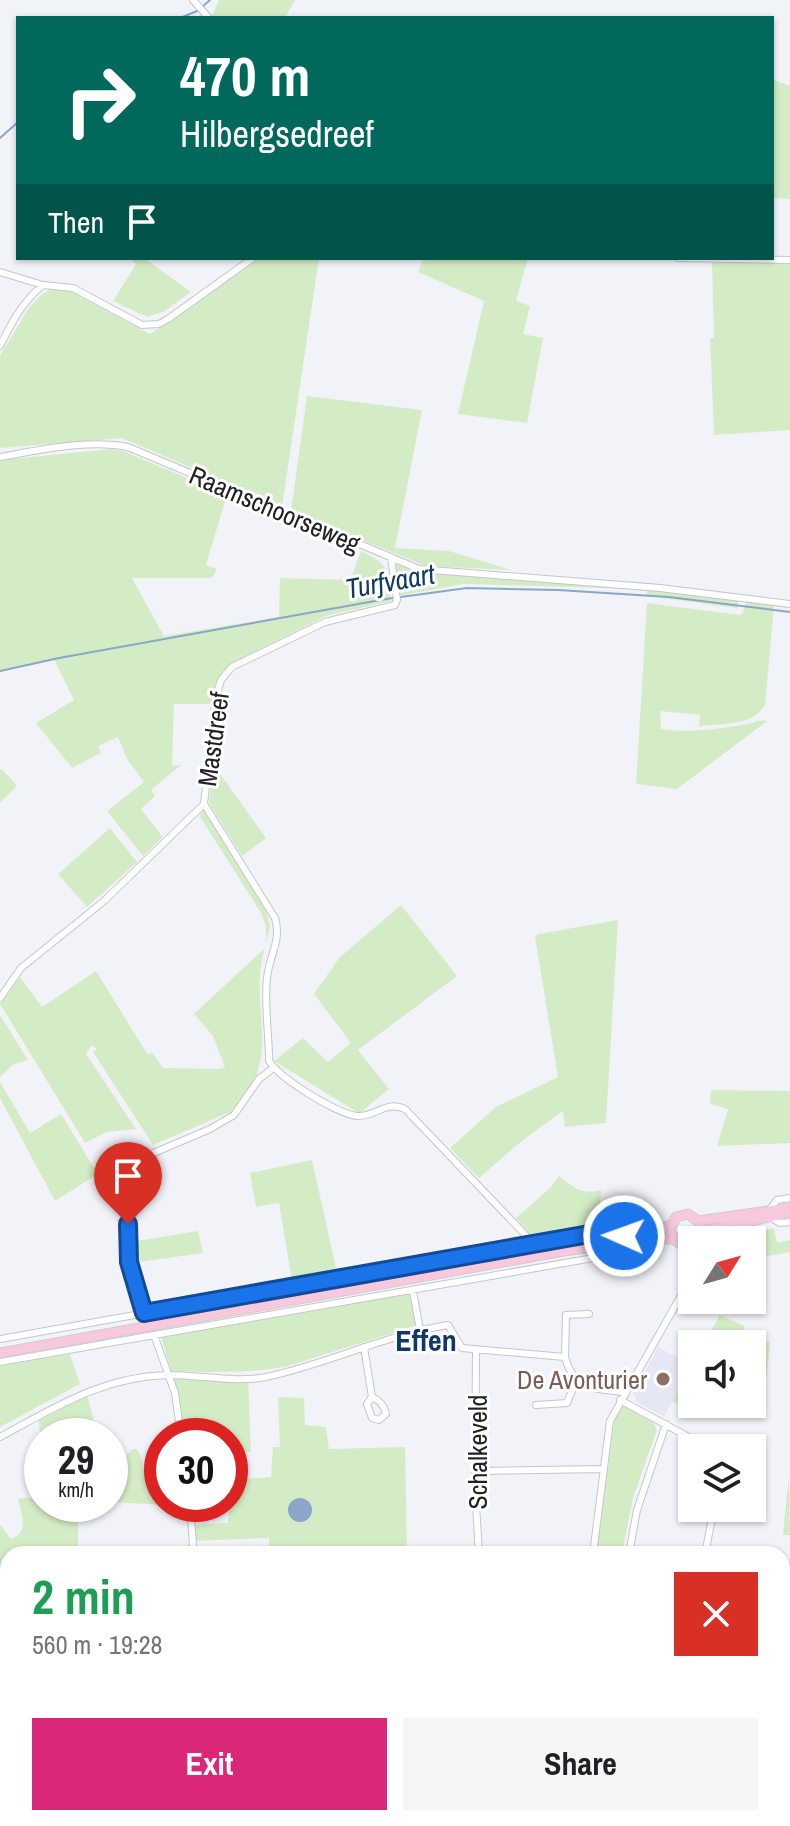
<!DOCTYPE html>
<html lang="en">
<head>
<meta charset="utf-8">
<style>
  :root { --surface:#fff; --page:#f6f6f6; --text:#202124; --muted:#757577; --accent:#db2777 }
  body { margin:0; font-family:"Archivo Narrow",sans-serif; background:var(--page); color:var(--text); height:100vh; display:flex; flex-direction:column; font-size:30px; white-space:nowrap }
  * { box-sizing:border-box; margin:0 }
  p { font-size:26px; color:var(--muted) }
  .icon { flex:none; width:44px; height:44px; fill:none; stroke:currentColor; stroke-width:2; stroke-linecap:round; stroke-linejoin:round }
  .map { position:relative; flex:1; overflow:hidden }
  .details { position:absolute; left:0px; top:1546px; width:790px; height:280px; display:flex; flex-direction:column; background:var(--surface); border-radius:24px 24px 0 0; box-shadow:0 2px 6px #0004 }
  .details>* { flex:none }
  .guide { position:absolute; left:16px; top:16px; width:758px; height:244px; border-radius:0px; box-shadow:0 2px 6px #0004; background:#00695c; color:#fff; overflow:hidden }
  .needle { width:52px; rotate:53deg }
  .tools { position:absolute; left:678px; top:1226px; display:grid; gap:16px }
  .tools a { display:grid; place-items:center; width:88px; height:88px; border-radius:0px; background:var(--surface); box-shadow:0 2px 6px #0004; font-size:40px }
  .speed { position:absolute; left:24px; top:1418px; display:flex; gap:16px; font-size:40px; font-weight:700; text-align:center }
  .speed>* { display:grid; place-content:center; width:104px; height:104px; border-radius:50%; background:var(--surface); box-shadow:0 2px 6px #0004; line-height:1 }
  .speed small { font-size:20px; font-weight:400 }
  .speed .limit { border:12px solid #d22; background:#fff; color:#111 }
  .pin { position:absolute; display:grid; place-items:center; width:68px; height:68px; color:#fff; margin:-82px -34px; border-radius:50% 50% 50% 0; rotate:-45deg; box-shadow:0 0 8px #0007 }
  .pin .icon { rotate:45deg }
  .me { position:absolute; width:88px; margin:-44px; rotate:272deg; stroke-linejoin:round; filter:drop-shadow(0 0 6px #0008) }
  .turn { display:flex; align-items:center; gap:28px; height:168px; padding:0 32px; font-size:36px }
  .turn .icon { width:104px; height:104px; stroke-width:2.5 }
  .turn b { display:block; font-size:56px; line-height:68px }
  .then { display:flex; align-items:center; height:76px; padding:0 32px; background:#0003; gap:16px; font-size:30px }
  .round { display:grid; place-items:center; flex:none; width:84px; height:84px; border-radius:0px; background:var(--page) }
  .headline { display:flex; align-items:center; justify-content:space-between; height:136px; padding:0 32px }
  h1 { font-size:48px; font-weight:800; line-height:60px; color:#1e9e55 }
  .action { display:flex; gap:16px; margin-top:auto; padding:16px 32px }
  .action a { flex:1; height:92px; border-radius:0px; background:var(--accent); color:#fff; font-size:32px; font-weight:800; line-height:92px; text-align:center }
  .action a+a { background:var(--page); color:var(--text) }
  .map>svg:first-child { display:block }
</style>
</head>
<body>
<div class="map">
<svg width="790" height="1826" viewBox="0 0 790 1826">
  <rect width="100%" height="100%" fill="#f2f3f9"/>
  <!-- built -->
  <path fill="#e5e7f4" d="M658 1347 692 1365 664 1417 635 1401 637 1396 633 1394Z"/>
  <!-- green -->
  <path fill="#d4ecc6" d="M219 0H295L285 18H214L212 16Z
    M772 79 790 86V199L772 198Z
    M128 258H144L191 292 163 312 147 317 113 301 136 264Z
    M258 258H319L282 507 122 438 0 448V356L28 309 41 295 49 290 66 289 150 334Z
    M424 258H528L516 301 530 306 523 334 543 338 527 423 458 414 484 301 418 272Z
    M712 263H790V430L714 435 710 338H714Z
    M307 396 422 410 395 548 449 551 512 570 426 566 291 511Z
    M112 449 123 451 227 495 206 565 217 569 212 578H132L164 636 279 617 280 578 350 580 361 551C390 565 388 569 391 601L326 616 232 663 217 679 212 704H174L172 766 181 765 151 790 155 796 141 809 163 837 143 856 107 811 144 782 127 759 118 737 98 746 101 753 72 768 36 723 74 700 54 659 0 670V460Z
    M396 564 429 574 641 582 740 594 737 608 647 596V590L639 589 463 584 398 596Z
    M747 595 790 601V608L774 606 765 705C754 726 719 724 699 726L700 715 660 711 661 729C688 733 716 729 743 725 752 724 758 719 767 721L677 789 636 784 647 603 740 615 743 613Z
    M213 764 266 838 242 856 209 803Z
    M2 769 17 786 0 803V770Z
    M204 810 266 910 270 926 267 942 265 923 261 913 199 815Z
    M110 828 137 862 87 907 58 874Z
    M401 905 457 976 358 1050 389 1089 361 1112H357L274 1061 303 1038 328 1062 351 1043 314 994 339 958Z
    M618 920 606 1123 565 1127 563 1111 523 1140 479 1178 450 1148 496 1107 558 1077 535 937 539 934Z
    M265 948C246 1008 288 1060 230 1112L153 1145 93 1052 97 1049 92 1045 86 1054 136 1129 107 1132 85 1143 0 1004 20 977 42 1007 96 971 148 1055 152 1052 163 1068 219 1069 225 1067 213 1036 194 1014Z
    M0 1015 28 1060 14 1064 0 1077Z
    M0 1082 30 1133 61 1114 94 1168 104 1170 55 1201 0 1098Z
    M711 1090 790 1091V1143L717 1146 728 1109 710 1104Z
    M312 1160 337 1273 292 1281 279 1203 256 1207 250 1173Z
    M559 1176C574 1188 582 1195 601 1190L599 1225 534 1238 516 1218 551 1187Z
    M774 1228 777 1243 790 1240V1252L761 1257 762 1269 755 1273H752V1240H714Z
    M198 1231 203 1253 132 1263 131 1242Z
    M410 1293 418 1325 288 1366C250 1374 210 1372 171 1371L161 1337Z
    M720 1315 744 1326V1332L770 1343 763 1409 696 1404H752V1344H704Z
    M70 1354 80 1384 0 1427V1366Z
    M692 1366V1404L672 1402Z
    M173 1378H248L251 1452 230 1451V1436H182Z
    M87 1390C89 1407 95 1419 95 1436H42V1451L38 1414Z
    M278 1397 304 1398 305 1425 326 1427 329 1449 405 1447 407 1554H269V1538L193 1541 192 1525 228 1523 230 1480 271 1477 273 1447H280Z
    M621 1404 653 1422 657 1430 633 1498 622 1554H596L614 1423Z
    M132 1449H136L140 1454 147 1483 162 1486V1504L184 1506 110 1502V1465L121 1461Z
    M789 1476 790 1535H783Z
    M42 1496V1504H78V1554H8V1572L0 1573V1524L11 1539C29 1533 22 1514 18 1499Z
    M0 1590H8V1672H6Z
    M782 1632H790V1795H782Z
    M8 1701V1818H48L50 1826H0V1702Z
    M790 1807V1813L779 1826H716L738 1818H782V1811Z
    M156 1818H262L264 1825 159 1826Z
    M277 1818H578V1823L557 1826H279Z"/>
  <!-- water -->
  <path fill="#8aa7c8" d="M288 1510a12 12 0 1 1 24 0a12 12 0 1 1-24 0Z
    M626 1818H738L716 1826H557L592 1824Z"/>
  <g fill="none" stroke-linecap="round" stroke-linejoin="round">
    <!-- stream -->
    <path stroke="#8aa7c8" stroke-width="2" d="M202 7 210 0
      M180 18 197 11
      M0 138 18 122
      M0 671 59 658 386 599 467 588 558 590 669 597 790 612"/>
    <!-- street casing -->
    <g stroke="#c5c6cb" stroke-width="8">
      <path id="street" d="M193 0 209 18
        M678 258 790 260
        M0 272 43 285
        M0 346C12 322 22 302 43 285L73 288 142 325 159 324 168 319 253 258
        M0 457C40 450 88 439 128 447L419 569 660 588 790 604
        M204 804 275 918C282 941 269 956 267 978 264 1005 269 1033 269 1060 275 1076 339 1115 357 1116 376 1117 386 1100 405 1109L534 1244
        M0 998 21 968 104 901 204 804 216 696 221 680 232 667 325 622 395 605 397 600 391 558
        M790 1198 777 1200 769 1210 770 1217 780 1223 790 1222
        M413 1291 420 1330
        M144 1313 129 1262 126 1205 113 1175V1167L156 1152 210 1129 234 1115 259 1079 272 1069
        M154 1335 175 1393 181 1436
        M0 1339 612 1230 624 1236 625 1243 616 1254 0 1362
        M364 1347 372 1397 367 1404 372 1418 379 1420 386 1414C384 1405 380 1401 372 1397
        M476 1350 475 1488 479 1554
        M565 1357 566 1315 589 1314
        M620 1400 709 1448
        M536 1405 567 1403 576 1381
        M0 1437C56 1407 104 1376 169 1375 200 1375 236 1383 266 1377 328 1364 385 1335 448 1325L462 1348 565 1357C574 1391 594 1388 624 1392
        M476 1471 604 1469
        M752 1472 754 1473
        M190 1504 193 1545
        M593 1554 610 1421 683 1292 690 1275V1245
        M629 1554 637 1510 666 1424
        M705 1554 714 1508
        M0 1699 8 1698
        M582 1818V1826"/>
    </g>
    <!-- primary casing -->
    <g stroke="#cececf" stroke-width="11">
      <path id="primary" d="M698 1221 790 1208
        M700 1232 787 1213
        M602 1241 653 1232 671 1225
        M692 1244C679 1247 673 1241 670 1229L676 1217 688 1214 698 1221 700 1232 697 1240
        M0 1353 564 1251 654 1239H673"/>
    </g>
    <!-- street -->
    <use href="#street" stroke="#fff" stroke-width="6"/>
    <!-- primary -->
    <use href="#primary" stroke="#f8c8dc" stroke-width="9"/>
  </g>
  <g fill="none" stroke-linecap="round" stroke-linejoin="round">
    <!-- route casing -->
    <g stroke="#114b97" stroke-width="20">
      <path id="route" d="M128 1224 129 1262 144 1313 612 1230 624 1236"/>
    </g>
    <!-- route -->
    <use href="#route" stroke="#1a73e8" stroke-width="14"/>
  </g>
  <!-- markers -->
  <circle fill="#8d6e63" stroke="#fff" stroke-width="3" cx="663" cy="1379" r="8"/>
  <g text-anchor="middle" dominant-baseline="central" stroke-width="6" stroke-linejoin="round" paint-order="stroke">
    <!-- street labels -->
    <g font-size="26" fill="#212123" stroke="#fff">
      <text transform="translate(275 509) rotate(23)">Raamschoorseweg</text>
      <text transform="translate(213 739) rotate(-82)">Mastdreef</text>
      <text transform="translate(477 1452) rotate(-90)">Schalkeveld</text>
    </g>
    <!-- education labels -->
    <g font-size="26" fill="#785e54" stroke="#fff" text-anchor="end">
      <text x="647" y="1379">De Avonturier</text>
    </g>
    <!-- water labels -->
    <g font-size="28" font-style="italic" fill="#0e3a65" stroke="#fff">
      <text transform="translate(390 581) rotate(-10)">Turfvaart</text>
    </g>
    <!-- quarter labels -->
    <g font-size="30" font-weight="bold" fill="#0e386b" stroke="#fff">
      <text x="426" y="1340">Effen</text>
    </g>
  </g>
</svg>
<div class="tools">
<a><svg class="needle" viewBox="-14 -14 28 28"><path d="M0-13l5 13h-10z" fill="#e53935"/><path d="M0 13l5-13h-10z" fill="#757577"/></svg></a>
<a><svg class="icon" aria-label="sound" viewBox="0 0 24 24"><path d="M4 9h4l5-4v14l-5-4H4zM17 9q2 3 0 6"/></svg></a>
<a><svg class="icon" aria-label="layers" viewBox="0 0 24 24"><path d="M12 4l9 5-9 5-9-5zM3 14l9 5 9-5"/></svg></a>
</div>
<div class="speed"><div>29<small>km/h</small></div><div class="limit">30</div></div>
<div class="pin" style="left:128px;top:1224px;background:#d93025"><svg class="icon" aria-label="arrive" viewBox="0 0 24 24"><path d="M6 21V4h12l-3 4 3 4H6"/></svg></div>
<svg class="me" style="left:624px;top:1236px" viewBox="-20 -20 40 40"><circle r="17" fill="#1a73e8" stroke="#fff" stroke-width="3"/><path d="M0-11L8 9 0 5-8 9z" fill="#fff"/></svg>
<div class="guide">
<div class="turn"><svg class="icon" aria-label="right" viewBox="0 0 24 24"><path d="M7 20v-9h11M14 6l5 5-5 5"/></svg><div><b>470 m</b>Hilbergsedreef</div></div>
<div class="then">Then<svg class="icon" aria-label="arrive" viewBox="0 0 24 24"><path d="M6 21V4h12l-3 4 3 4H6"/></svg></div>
</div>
<section class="details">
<div class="headline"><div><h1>2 min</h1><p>560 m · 19:28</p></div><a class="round" style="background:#d93025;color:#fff"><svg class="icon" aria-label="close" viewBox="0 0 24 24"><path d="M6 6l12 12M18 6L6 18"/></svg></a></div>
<div class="action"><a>Exit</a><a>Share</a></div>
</section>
</div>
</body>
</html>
